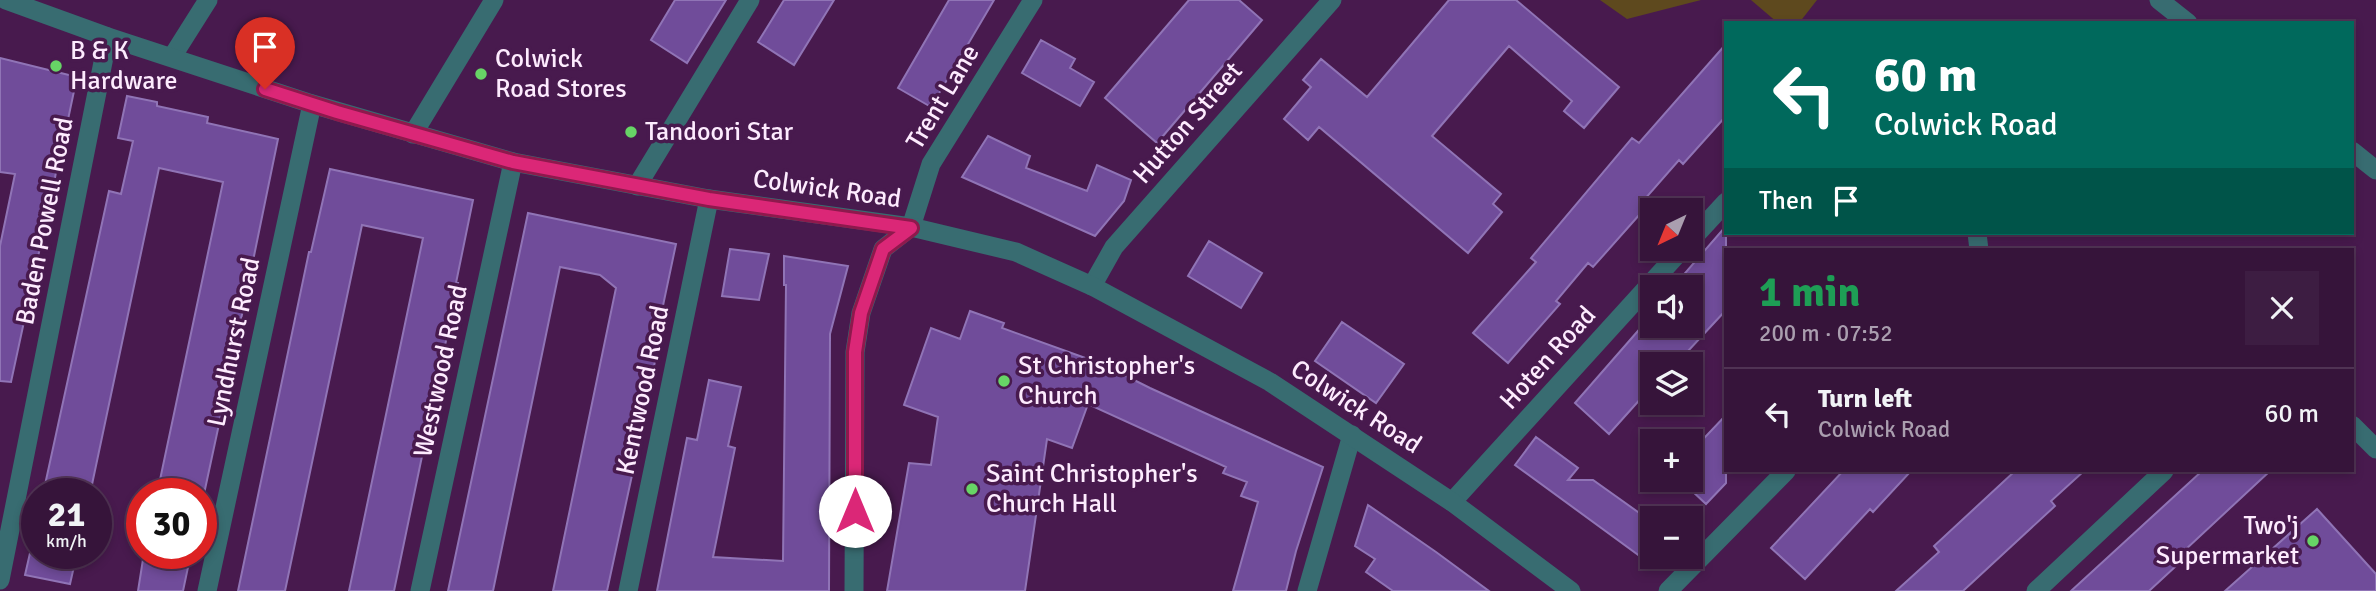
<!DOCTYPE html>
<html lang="en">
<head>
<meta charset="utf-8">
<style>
  :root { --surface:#36143a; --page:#3d1d42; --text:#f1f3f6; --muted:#aa9eaf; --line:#503354 }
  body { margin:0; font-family:Signika,sans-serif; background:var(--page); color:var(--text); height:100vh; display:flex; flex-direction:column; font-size:26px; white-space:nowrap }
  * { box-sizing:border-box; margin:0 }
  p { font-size:23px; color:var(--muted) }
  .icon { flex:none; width:38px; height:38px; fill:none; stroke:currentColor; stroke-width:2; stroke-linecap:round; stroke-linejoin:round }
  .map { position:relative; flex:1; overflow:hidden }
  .drawer { position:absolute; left:1724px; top:248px; width:630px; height:224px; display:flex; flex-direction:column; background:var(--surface); border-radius:0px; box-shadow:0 4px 10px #0003,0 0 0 2px var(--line) }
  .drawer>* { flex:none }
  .hud { position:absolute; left:1724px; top:21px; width:630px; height:214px; border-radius:0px; box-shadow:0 4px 10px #0003,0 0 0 2px var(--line); background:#00695c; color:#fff; overflow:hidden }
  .needle { width:46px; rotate:223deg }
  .buttons { position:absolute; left:1640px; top:198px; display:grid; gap:14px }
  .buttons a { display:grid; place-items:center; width:63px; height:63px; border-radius:0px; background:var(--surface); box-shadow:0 4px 10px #0003,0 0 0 2px var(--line); font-size:35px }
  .speed { position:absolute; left:21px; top:478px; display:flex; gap:14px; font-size:35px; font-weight:700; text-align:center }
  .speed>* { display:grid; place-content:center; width:91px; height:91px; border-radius:50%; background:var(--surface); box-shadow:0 4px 10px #0003,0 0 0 2px var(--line); line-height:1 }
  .speed small { font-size:18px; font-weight:400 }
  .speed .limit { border:10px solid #d22; background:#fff; color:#111 }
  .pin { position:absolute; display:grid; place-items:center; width:60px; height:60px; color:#fff; margin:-72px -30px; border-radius:50% 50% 50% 0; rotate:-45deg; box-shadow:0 0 7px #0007 }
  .pin .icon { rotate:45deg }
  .me { position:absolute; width:77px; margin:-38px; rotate:0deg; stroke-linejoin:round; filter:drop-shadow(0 0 5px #0008) }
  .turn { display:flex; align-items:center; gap:24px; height:147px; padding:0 35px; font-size:32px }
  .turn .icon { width:91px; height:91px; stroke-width:2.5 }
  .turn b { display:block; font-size:49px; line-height:60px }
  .then { display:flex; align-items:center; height:66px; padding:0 35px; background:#0003; gap:14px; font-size:26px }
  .round { display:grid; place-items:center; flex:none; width:74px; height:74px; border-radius:0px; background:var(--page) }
  .headline { display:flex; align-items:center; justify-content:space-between; height:119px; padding:0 35px }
  h1 { font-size:42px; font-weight:700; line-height:52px; color:#1e9e55 }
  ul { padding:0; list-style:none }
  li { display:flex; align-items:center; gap:21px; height:91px; padding:0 35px; border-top:2px solid var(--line) }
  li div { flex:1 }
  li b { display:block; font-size:26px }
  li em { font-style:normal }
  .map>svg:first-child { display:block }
</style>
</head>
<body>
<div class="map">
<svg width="2376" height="591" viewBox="0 0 2376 591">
  <rect width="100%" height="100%" fill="#481a4e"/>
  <!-- green -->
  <path fill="#5e491e" d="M1600 0H1701L1627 19Z
    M1751 0H1817L1799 23H1778Z"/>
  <!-- building -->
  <path fill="#704c9a" stroke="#9074b6" stroke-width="2" d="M675 0H726L687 63 651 40Z
    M784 0H834L794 65 758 42Z
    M949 0H994L931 107 898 88Z
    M1189 0H1239L1262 20 1157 143 1105 98Z
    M1449 0H1516L1619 87 1584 128 1564 111 1572 101 1509 46 1432 136 1501 194 1493 204 1502 212 1468 253 1319 127 1308 140 1284 119 1311 87 1303 80 1321 59 1367 97Z
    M1041 40 1075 59 1070 68 1094 82 1080 106 1022 73Z
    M1726 44V116L1683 164 1679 160 1643 201 1648 205 1593 267 1588 263 1556 301 1560 304 1508 363 1473 333 1536 262 1531 258 1632 138 1639 143Z
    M0 58 77 77 66 129H63L55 178 11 382 0 381V246L15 174 0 172Z
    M127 96 157 102V106L208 117 207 123 278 139 230 373 204 494H157L223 182 159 168 90 494H43L109 191 121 194 133 141 118 138Z
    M988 136 1030 156 1026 168 1087 191 1097 165 1131 180 1124 201 1095 236 962 177Z
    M330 169 473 200 456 283H458L394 591H349L423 238 362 225 285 591H238L309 252H311Z
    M528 213 676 244 657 334 660 335 642 429 607 591H553L616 288 600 275 560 267 493 591H448Z
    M1726 226V310L1676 364H1652V386L1609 434 1575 403 1651 316 1649 315 1652 312V326H1690V287H1673Z
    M1209 241 1262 273 1241 308 1188 276Z
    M730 249 769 254 759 300 722 296Z
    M784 256 848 266 830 334 829 591H657L687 438 697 440 709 380 741 387 728 446 735 448 713 557 783 561 786 285H784Z
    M970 311 1004 323 1002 328 1102 364 1150 388 1323 467 1296 551 1286 591H1233L1258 502 1241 496 1247 482 1223 473 1226 467 1088 404 1072 448 1047 439 1025 591H887L909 463 931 465 938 417 904 405 931 328 960 339Z
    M1342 322 1404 364 1376 403 1315 361Z
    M1726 415V483L1706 504 1690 489V453Z
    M1536 437 1578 468 1568 480H1593L1652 522V565L1515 465Z
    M1843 471H1911L1873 512 1870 509 1805 579 1771 548Z
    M2015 471H2084L2051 501 2055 506 1963 591H1896L1939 552 1934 546Z
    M2202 471H2270L2185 550 2189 554 2149 591H2071Z
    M1368 505 1436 552 1489 591H1393L1366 572 1375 559 1355 546Z
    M2317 509 2376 574V591H2225Z
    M30 553H77L70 584 25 575Z
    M144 553H191L183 591H138Z"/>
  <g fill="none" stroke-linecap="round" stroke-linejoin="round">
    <!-- minor -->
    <path stroke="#386c71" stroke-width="19" d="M2159 0 2188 23
      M172 57 208 0
      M413 134 494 0
      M2352 151 2376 170
      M637 186 750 0
      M1977 233 1979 250
      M1690 241 1726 202
      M1092 286 1114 247 1332 0
      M2352 425 2376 449
      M1452 502 1683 248
      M0 580 108 37
      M207 591 312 104
      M420 591 513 162
      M628 591 709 199
      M854 591 855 352 861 313 883 249 911 227 931 164 1033 0
      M1307 591 1352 435
      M1668 591 1786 471
      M2036 591 2164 471"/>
    <!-- tertiary -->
    <path stroke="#386c71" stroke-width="19" d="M6 0 108 37 312 104 513 162 709 199 911 227 1016 252 1092 286 1270 382 1452 502 1571 591"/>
  </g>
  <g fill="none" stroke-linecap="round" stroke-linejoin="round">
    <!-- route casing -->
    <g stroke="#8e194d" stroke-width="18">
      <path id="route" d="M265 89 337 112 513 162 709 199 911 228 883 249 861 313 855 352V511"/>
    </g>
    <!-- route -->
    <use href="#route" stroke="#db2777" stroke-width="12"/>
  </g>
  <!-- markers -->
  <g fill="#67d466" stroke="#481a4e" stroke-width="2.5">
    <circle cx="56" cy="66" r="7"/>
    <circle cx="481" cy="74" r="7"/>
    <circle cx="631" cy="132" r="7"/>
    <circle cx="1004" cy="381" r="7"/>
    <circle cx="972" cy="489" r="7"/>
    <circle cx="2313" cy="541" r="7"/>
  </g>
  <g text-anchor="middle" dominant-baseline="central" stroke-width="7" stroke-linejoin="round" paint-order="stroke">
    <!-- poi labels -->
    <g font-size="26" fill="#fdebfe" stroke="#481a4e" text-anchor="start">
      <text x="70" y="51">B &amp; K<tspan x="70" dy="30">Hardware</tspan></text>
      <text x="495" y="59">Colwick<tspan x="495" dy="30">Road Stores</tspan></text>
      <text x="645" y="132">Tandoori Star</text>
      <text x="1018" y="366">St Christopher's<tspan x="1018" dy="30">Church</tspan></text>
      <text x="986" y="474">Saint Christopher's<tspan x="986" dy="30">Church Hall</tspan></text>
      <text x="2299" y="526" text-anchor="end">Two'j<tspan x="2299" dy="30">Supermarket</tspan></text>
    </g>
    <!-- street labels -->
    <g font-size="26" fill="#fdebfe" stroke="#481a4e">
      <text transform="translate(943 97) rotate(-59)">Trent Lane</text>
      <text transform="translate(1188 123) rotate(-49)">Hutton Street</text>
      <text transform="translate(827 189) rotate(8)">Colwick Road</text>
      <text transform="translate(45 221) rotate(-79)">Baden Powell Road</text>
      <text transform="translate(234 342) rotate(-78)">Lyndhurst Road</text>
      <text transform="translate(1548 358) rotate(-48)">Hoten Road</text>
      <text transform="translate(441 371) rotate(-78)">Westwood Road</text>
      <text transform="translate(643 390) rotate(-78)">Kentwood Road</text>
      <text transform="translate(1356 407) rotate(33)">Colwick Road</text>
    </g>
  </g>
</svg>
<div class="buttons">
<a><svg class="needle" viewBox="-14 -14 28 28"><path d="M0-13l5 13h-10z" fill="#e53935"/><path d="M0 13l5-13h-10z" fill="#aa9eaf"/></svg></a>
<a><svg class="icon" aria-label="sound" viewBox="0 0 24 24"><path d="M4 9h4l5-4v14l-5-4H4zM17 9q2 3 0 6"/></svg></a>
<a><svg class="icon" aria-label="layers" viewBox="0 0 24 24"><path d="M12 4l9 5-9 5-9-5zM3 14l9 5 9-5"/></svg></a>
<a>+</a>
<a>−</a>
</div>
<div class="speed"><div>21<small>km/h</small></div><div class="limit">30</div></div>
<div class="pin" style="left:265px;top:89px;background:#d93025"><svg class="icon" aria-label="arrive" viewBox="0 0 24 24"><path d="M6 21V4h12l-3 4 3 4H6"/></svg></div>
<svg class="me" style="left:855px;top:511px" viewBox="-20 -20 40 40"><circle r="19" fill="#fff"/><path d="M0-13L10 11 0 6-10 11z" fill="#db2777"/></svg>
<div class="hud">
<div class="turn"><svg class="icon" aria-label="left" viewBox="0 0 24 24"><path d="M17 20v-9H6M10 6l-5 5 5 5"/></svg><div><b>60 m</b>Colwick Road</div></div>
<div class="then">Then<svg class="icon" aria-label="arrive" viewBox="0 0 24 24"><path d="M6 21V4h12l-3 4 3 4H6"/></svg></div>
</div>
<section class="drawer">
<div class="headline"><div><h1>1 min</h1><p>200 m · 07:52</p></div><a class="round"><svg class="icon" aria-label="close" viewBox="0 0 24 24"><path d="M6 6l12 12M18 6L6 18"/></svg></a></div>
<ul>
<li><svg class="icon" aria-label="left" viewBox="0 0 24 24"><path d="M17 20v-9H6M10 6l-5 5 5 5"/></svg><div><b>Turn left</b><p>Colwick Road</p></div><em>60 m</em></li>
</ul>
</section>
</div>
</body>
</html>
